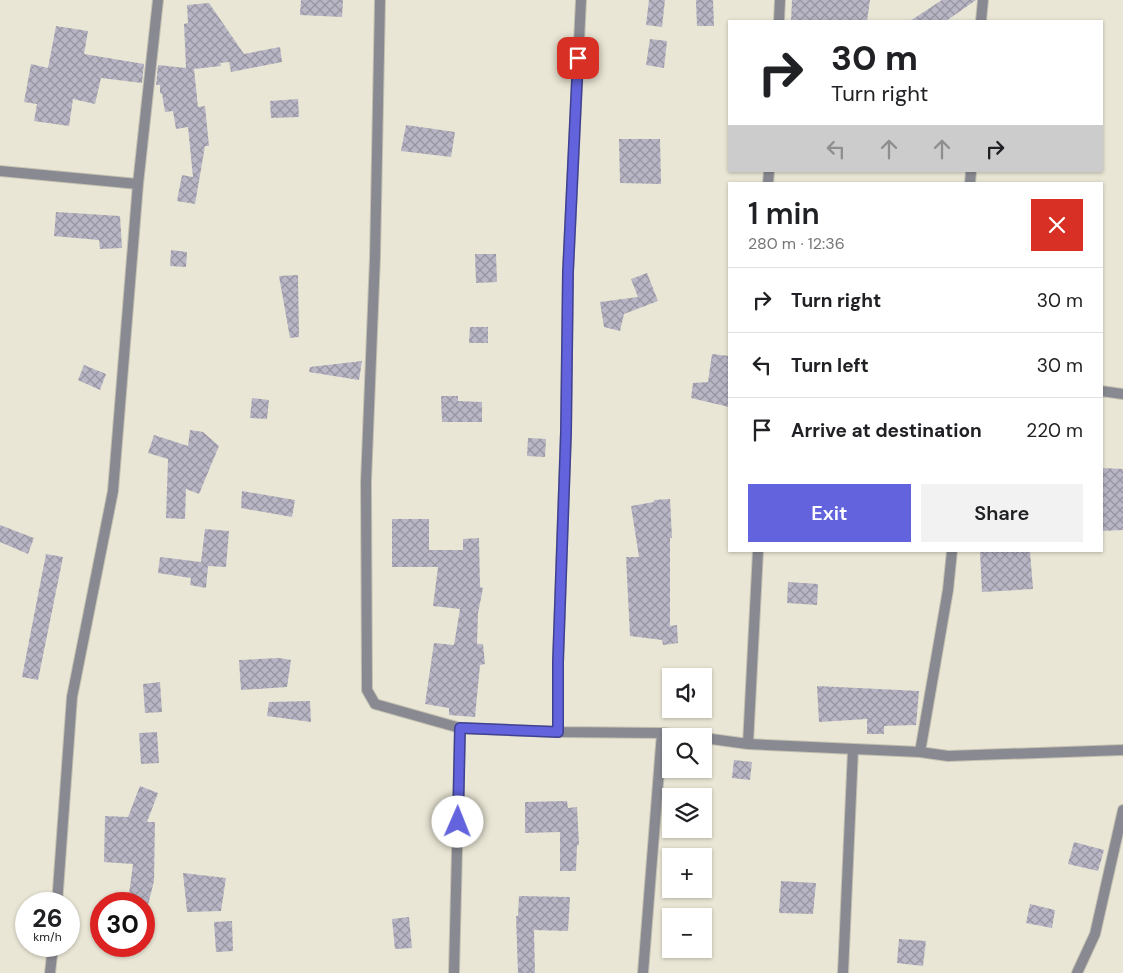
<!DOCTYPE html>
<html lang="en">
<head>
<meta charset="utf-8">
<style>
  :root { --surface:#fff; --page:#f2f2f2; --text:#202124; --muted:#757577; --line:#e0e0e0; --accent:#6364dd }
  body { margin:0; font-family:"DM Sans",sans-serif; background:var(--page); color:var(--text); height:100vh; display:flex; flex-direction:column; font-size:19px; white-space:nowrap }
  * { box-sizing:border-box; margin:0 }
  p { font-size:16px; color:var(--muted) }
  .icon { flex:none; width:28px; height:28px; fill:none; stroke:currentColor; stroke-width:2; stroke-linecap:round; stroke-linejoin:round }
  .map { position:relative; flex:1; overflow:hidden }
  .side { position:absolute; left:728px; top:182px; width:375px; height:370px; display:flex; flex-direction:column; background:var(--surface); border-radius:0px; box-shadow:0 1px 4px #0004 }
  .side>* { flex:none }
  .hud { position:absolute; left:728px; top:20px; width:375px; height:152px; border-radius:0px; box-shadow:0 1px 4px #0004; background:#fff; color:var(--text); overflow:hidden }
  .tools { position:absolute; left:662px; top:668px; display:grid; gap:10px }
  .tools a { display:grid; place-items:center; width:50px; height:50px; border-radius:0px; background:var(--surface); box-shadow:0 1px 4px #0004; font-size:25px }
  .speed { position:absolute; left:15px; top:892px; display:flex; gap:10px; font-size:25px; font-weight:700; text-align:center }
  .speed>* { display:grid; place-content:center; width:65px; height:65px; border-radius:50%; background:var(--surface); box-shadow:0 1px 4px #0004; line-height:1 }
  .speed small { font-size:12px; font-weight:400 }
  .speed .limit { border:8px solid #d22; background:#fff; color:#111 }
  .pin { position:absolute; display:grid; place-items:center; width:42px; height:42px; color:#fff; margin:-21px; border-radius:10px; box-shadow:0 2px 8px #0006 }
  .me { position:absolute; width:55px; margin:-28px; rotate:1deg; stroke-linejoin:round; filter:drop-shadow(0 0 4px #0008) }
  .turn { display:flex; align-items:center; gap:18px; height:105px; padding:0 20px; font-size:22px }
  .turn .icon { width:65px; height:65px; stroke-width:2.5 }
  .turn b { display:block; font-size:35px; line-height:42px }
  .lanes { display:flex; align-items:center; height:48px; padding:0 20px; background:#0003; justify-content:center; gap:25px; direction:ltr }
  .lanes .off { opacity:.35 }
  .round { display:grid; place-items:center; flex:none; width:52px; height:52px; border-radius:0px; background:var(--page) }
  .overview { display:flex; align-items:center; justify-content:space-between; height:85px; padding:0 20px }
  h1 { font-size:30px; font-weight:600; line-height:38px }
  .cta { display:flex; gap:10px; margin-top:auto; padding:10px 20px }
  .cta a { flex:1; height:58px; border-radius:0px; background:var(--accent); color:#fff; font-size:20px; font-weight:600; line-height:58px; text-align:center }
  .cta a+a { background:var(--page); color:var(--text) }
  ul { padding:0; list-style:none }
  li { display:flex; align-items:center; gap:15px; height:65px; padding:0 20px; border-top:1px solid var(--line) }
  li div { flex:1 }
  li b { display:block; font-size:19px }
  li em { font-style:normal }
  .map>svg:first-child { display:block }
</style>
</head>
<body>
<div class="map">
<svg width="1123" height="973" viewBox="0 0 1123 973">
  <defs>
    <pattern id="building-cross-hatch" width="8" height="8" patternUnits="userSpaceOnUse" patternTransform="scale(1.25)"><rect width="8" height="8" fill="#b8b5c5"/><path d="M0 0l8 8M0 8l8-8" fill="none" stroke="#9694a0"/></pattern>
  </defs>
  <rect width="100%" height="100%" fill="#e9e6d5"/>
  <!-- building -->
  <path fill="url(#building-cross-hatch)" d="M301 0H343L342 17 300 15Z
    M649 0H665L662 27 646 25Z
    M696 0H713L714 26H697Z
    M792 0H870L867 21H791Z
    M942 0H976L946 21H910Z
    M209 3 244 54 280 47 282 62 231 72 229 62 220 63 221 66 194 69 198 107 205 106 209 146H205L195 204 177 201 182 175 193 177 188 127 176 129 173 111 165 112 162 94 160 93V85H156L158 65 186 68 184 24 188 23 187 5Z
    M56 26 88 31 84 54 144 64 142 83 101 78 95 104 73 99 69 126 34 121 37 104 24 102 31 64 48 68Z
    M650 39 667 41 664 68 646 65Z
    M298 99 299 117 271 118 270 101Z
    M406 125 455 132 451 157 401 151Z
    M619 139H660L661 184 620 183Z
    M56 212 120 216 122 248 100 249 99 240 54 236Z
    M171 250 187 252 186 267 170 266Z
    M475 254H496L497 282 476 283Z
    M647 273 658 301 624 314 620 331 604 327 600 302 638 297 631 279Z
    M298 275 299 337 290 338 279 276Z
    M470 327H488V343H469Z
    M712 354 729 356V407L691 398 693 383 708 382Z
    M362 361 359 380 309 372 310 367Z
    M84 365 106 374 100 390 78 380Z
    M441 396H458V401L482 402V422H442Z
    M252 398 269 400 267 419 250 418Z
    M190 430 203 432 219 446 199 494 186 489 185 519 166 518 168 459 148 453 154 435 188 446Z
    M528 438 546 439 545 457 527 456Z
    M1101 468 1123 469V530L1101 531Z
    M242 491 295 500 292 517 241 508Z
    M670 499 672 538H670V626L677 625 678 643 663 645 662 640 630 636 626 557H639L631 506 654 502V500Z
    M392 519H429V550H463V539L479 538 480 587 483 588 478 613 477 644H483L485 664 480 665 475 717 449 715V708L425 704 434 643 454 645 460 609 433 606 438 567H392Z
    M0 525 34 538 28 554 0 542Z
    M205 529 229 531 226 567 208 566 206 588 190 585 191 578 158 573 160 557 201 562Z
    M980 551H1030L1033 589 982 592Z
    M46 554 63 557 38 680 22 677Z
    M788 582 818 584 817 605 787 603Z
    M279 658 291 660 287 687 241 690 239 660Z
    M160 682 162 712 145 713 143 684Z
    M817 686 919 691 916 725 884 726V734H867V719L819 722Z
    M310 701 311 722 267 716 269 702Z
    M157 732 159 763 141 764 139 733Z
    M734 760 752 762 750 780 732 778Z
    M140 786 158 793 147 822H155L154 881 148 905 128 902 133 864 104 862 105 816 128 817Z
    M567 801 568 808 577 807 579 845H577L576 871H560V832L525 833V802Z
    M1074 842 1104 850 1098 871 1068 864Z
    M183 873 226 878 221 911 187 912Z
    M781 881 816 883 813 914 779 913Z
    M519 896 570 897 568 931 534 930 535 973H518L516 916H518Z
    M1030 904 1055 910 1052 928 1026 923Z
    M409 917 412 948 395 949 392 919Z
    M232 921 233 951 216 952 214 922Z
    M899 939 926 941 923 966 897 963Z"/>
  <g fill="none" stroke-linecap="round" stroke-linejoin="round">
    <!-- minor casing -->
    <g stroke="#c4c1b3" stroke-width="12">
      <path id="minor" d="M380 0 375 258 366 482 367 690 375 704 460 728 558 732 662 733 690 736
        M779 21 780 0
        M981 21 983 0
        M0 171 138 184
        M768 184 769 171
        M970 184 971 171
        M1101 391 1123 394
        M558 732V662L566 431 568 272 581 0
        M704 738 748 744 920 752 948 756 1123 750
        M748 744 758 551
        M920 752 948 590 952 551
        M57 904 72 697 113 491 138 184 158 0
        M50 973 53 946
        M454 973 460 728
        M643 973 662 733
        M843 973 853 750
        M1077 973 1095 934 1123 810"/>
    </g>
    <!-- minor -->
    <use href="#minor" stroke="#898a91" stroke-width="10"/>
  </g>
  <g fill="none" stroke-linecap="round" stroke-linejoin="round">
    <!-- route casing -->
    <g stroke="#404190" stroke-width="12">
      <path id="route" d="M458 822 460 728 558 732V662L566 432 568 272 578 58"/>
    </g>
    <!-- route -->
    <use href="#route" stroke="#6364dd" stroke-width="9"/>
  </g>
</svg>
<div class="tools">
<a><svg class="icon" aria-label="sound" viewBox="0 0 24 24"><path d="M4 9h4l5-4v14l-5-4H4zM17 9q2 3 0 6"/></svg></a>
<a><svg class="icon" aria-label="search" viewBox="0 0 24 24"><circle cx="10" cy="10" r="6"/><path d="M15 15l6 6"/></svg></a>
<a><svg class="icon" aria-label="layers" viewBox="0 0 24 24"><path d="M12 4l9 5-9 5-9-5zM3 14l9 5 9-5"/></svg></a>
<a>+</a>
<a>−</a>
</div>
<div class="speed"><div>26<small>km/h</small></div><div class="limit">30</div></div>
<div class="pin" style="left:578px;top:58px;background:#d93025"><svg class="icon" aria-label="arrive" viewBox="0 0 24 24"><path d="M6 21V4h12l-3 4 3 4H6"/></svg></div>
<svg class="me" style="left:458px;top:822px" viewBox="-20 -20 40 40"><circle r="19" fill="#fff"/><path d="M0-13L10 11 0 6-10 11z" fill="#6364dd"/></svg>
<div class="hud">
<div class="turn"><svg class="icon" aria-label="right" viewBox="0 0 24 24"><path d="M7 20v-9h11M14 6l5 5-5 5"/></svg><div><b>30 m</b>Turn right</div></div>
<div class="lanes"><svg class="icon off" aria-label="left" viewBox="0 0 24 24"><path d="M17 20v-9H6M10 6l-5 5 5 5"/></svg><svg class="icon off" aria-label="ahead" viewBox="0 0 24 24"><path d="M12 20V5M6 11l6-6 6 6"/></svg><svg class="icon off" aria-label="ahead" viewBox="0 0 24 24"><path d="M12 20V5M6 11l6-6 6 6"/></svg><svg class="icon" aria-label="right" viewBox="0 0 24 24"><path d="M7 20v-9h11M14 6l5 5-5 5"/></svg></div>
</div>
<section class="side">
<div class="overview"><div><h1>1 min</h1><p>280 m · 12:36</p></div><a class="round" style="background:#d93025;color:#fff"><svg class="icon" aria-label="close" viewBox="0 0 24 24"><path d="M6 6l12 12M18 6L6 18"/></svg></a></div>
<ul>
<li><svg class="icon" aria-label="right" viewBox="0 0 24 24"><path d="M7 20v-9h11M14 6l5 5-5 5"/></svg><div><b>Turn right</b></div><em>30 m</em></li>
<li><svg class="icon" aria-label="left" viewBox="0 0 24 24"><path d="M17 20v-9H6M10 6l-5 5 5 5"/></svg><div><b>Turn left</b></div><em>30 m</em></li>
<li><svg class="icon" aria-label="arrive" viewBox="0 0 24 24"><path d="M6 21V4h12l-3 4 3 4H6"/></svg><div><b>Arrive at destination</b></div><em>220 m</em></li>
</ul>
<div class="cta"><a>Exit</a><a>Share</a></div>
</section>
</div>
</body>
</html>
